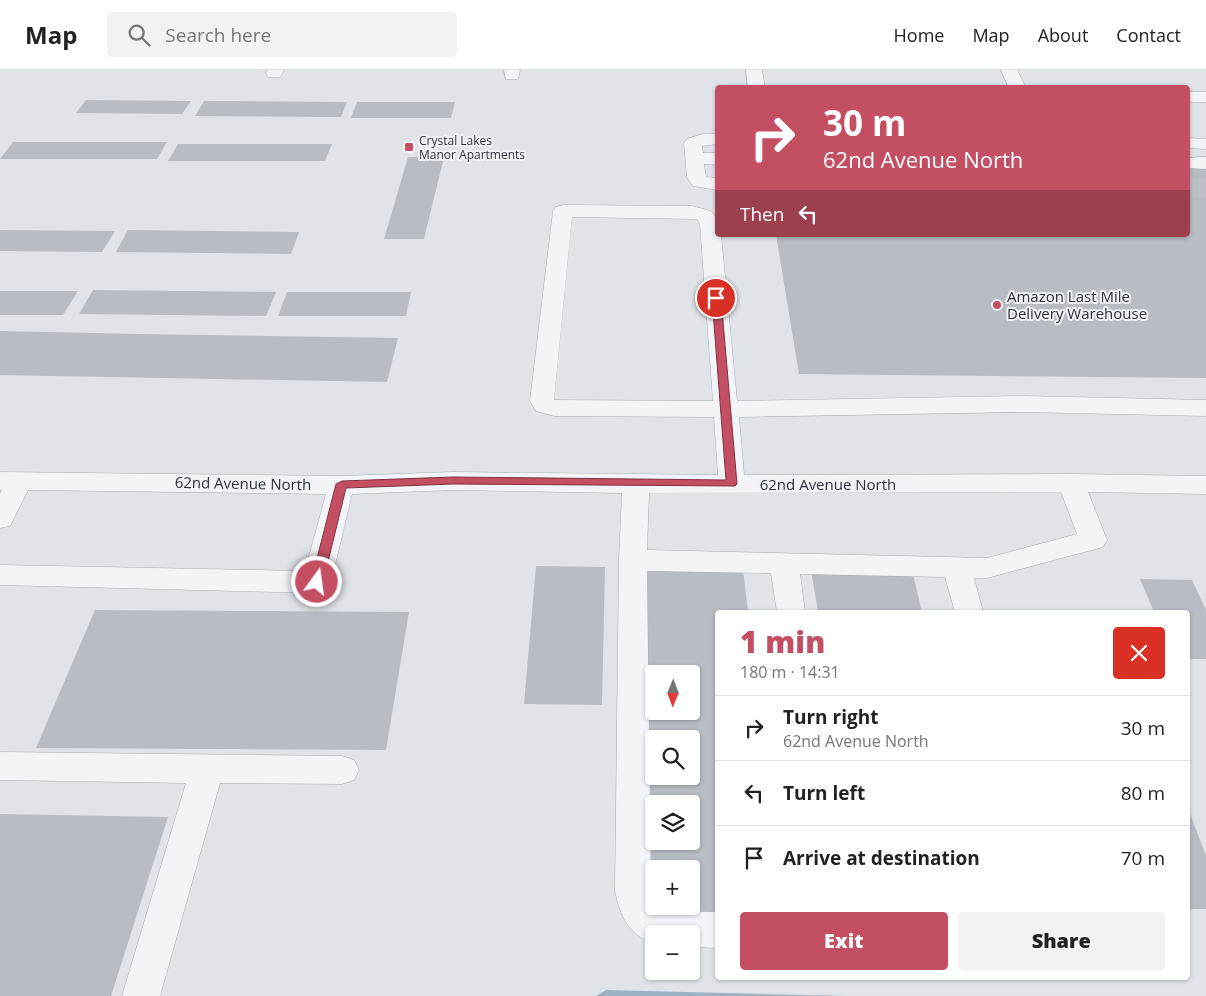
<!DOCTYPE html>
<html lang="en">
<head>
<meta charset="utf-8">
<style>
  :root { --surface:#fff; --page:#f2f2f2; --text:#222; --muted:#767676; --line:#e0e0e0; --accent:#c44f63 }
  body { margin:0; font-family:"Open Sans",sans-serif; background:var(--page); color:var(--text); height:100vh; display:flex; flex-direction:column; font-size:19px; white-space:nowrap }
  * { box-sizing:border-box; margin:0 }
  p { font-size:16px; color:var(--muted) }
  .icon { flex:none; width:28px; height:28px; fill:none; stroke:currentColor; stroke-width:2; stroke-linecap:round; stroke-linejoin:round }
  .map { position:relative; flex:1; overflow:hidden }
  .sheet { position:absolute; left:715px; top:540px; width:475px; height:370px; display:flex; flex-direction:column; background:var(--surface); border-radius:5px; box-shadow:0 1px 4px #0004 }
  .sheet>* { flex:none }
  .top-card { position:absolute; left:715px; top:15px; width:475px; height:152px; border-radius:5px; box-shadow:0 1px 4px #0004; background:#c44f63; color:#fff; overflow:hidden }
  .needle { width:32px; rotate:181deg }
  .tools { position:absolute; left:645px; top:595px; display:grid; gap:10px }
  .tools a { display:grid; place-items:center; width:55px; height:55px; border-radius:5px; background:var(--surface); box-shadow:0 1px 4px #0004; font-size:25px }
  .pin { position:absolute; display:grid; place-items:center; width:42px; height:42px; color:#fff; margin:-21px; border:2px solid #fff; border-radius:50%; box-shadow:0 1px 5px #0007 }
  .me { position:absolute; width:55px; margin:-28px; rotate:14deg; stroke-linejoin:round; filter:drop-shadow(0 0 4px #0008) }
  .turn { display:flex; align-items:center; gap:18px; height:105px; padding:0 25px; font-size:22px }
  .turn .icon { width:65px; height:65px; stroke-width:2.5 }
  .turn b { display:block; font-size:35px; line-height:42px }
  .then { display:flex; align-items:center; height:48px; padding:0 25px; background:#0003; gap:10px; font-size:19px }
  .round { display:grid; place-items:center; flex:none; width:52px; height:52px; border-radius:5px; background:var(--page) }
  .headline { display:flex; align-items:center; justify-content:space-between; height:85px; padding:0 25px }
  h1 { font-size:30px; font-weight:800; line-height:38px; color:var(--accent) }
  .action { display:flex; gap:10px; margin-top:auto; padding:10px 25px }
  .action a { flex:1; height:58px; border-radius:5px; background:var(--accent); color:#fff; font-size:20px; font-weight:800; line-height:58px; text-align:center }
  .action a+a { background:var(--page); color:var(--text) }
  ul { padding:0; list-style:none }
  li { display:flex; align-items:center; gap:15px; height:65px; padding:0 25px; border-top:1px solid var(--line) }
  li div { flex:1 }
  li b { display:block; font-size:19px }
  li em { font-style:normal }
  header { display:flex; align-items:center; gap:30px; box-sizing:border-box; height:70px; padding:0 25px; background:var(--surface); border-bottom:1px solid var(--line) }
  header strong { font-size:24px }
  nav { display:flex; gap:28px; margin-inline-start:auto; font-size:18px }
  .search { width:350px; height:45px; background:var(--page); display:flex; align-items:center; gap:12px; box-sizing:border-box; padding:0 18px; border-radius:5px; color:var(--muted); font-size:19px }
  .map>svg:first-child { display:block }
</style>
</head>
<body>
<header>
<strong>Map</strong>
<div class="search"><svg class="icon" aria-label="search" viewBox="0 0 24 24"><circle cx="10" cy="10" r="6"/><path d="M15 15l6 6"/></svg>Search here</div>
<nav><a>Home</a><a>Map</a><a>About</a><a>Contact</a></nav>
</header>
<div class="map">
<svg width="1206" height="926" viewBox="0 0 1206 926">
  <rect width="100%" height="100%" fill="#e0e4e8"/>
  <!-- water -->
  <path fill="#9eb2c5" d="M606 920 846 926H596Z"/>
  <!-- building -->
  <path fill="#b8bdc4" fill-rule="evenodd" d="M86 30 191 31 182 44 76 43Z
    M204 31 347 32 341 47 195 46Z
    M357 32H455L451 48H351Z
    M13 72H167L157 89H0Z
    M178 74H332L325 91H168Z
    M408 87H444L424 169H384Z
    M1188 98H1206V308L799 304 776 165H1188Z
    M0 160 115 161 102 182 0 181Z
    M128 160 299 162 291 184 116 182Z
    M93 220 276 222 266 246 79 244Z
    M0 221H78L63 245H0Z
    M287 222H411L406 246H278Z
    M0 261 140 264 398 268 387 312 0 305Z
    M536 496 605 497 602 635 524 634Z
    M643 498 743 499 748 542H718V843L653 842V836H691V799H654V821L652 822ZM654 604H691V641H654ZM654 669H691V706H654ZM654 734H691V771H654Z
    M811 500H912L922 542H818Z
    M1140 509 1192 510 1206 540V589H1188V542H1154Z
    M95 540 409 542 386 680 36 678Z
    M1188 738 1206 786V839H1188Z
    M0 744 168 747 111 926H0Z"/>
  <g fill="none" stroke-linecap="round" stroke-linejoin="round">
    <!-- minor-tunnel -->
    <path stroke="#bcc0c6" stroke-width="19" stroke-dasharray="19 9" stroke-linecap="butt" d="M1188 118H1206"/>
    <!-- minor casing -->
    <g stroke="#a6abb2" stroke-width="1">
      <path id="minor" d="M268 0H284L280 7H268L266 3Z
        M504 0H520L518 9H506Z
        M746 0H762L765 18H748Z
        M1001 0H1017L1026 18H1009Z
        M1188 22H1206V32H1188Z
        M703 64H718V74L702 76 703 83H718V95L704 94 706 107 718 108V120L693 116 687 107 684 73 687 69Z
        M1188 68 1206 69V79L1188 78Z
        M1206 87V99L1188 98V88Z
        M563 135 692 136 711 141 718 150V165H721L737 331 1024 326 1206 330V346L1024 342 739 347 744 405 1071 404 1206 406V424L1088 422 1107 470 1103 477 987 508H974L983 542H955L945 507 800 504 805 542H777L771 503 647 501 651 821 654 836H659L665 841 718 842V878L691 877V864H654V874C627 863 621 847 615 821L619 490 622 423 453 420 352 424 331 512 327 519 317 523 0 515V495L305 501 326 424 28 420 10 456 0 458V424L2 420H0V402L341 406 453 402 718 405 714 347 554 346 536 341 530 331 553 141 556 137ZM572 147 697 149 700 154 713 331 554 330ZM1061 422 1077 464 987 488 647 480 649 423Z
        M0 682 342 686 354 690 359 700 354 710 342 714 220 713 160 926H122L186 713 0 710Z"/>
    </g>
    <!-- minor -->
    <use href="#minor" fill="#f3f4f7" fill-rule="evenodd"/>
  </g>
  <!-- route -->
  <path fill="#c44f63" stroke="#7f3340" d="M716 225 721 228 737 414 735 416 453 414 346 418 323 512 321 515H313L311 512 336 414 342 411 453 407 726 410 712 228Z"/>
  <!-- markers -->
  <g fill="#c44f63" stroke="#f0f2f6" stroke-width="2">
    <rect x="404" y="72" width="10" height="10" rx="2.5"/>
    <circle cx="997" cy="235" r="5"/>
  </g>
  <g text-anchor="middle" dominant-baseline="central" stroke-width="4" stroke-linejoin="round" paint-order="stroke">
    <!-- far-poi labels -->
    <g font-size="12" fill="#2a323e" stroke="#f0f2f6" text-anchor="start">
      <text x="419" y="70">Crystal Lakes<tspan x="419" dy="14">Manor Apartments</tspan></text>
    </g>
    <!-- poi labels -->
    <g font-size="15" fill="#2a323e" stroke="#f0f2f6" text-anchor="start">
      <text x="1007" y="226">Amazon Last Mile<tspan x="1007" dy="17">Delivery Warehouse</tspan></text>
    </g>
    <!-- street labels -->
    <g font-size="15" fill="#2a323e" stroke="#f0f2f6">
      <text transform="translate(243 413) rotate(1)">62nd Avenue North</text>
      <text x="828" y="414">62nd Avenue North</text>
    </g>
  </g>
</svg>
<div class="tools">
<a><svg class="needle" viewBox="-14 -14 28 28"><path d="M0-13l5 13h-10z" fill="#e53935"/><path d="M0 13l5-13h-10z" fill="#767676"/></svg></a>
<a><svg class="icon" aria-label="search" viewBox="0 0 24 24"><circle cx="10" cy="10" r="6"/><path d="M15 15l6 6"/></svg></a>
<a><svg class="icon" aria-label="layers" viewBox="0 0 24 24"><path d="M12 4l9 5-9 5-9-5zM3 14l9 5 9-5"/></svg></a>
<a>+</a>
<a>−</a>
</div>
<div class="pin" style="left:716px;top:228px;background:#d93025"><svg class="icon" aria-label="arrive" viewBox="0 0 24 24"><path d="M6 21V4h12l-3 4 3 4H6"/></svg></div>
<svg class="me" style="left:317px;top:512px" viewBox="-20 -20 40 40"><circle r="17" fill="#c44f63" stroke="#fff" stroke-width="3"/><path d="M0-11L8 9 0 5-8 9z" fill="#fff"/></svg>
<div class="top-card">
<div class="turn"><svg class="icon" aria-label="right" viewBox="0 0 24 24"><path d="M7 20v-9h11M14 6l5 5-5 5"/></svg><div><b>30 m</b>62nd Avenue North</div></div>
<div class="then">Then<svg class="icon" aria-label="left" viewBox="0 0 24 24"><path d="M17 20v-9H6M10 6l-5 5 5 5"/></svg></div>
</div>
<section class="sheet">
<div class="headline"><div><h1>1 min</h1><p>180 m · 14:31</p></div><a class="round" style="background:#d93025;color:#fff"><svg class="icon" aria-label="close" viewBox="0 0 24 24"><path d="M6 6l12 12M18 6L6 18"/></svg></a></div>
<ul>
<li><svg class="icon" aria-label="right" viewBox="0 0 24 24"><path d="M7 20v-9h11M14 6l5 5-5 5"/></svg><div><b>Turn right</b><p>62nd Avenue North</p></div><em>30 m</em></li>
<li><svg class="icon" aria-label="left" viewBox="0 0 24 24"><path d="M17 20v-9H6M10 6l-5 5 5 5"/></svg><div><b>Turn left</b></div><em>80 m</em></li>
<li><svg class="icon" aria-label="arrive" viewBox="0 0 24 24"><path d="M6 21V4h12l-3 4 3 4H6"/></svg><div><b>Arrive at destination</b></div><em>70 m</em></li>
</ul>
<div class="action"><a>Exit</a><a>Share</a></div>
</section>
</div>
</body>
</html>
